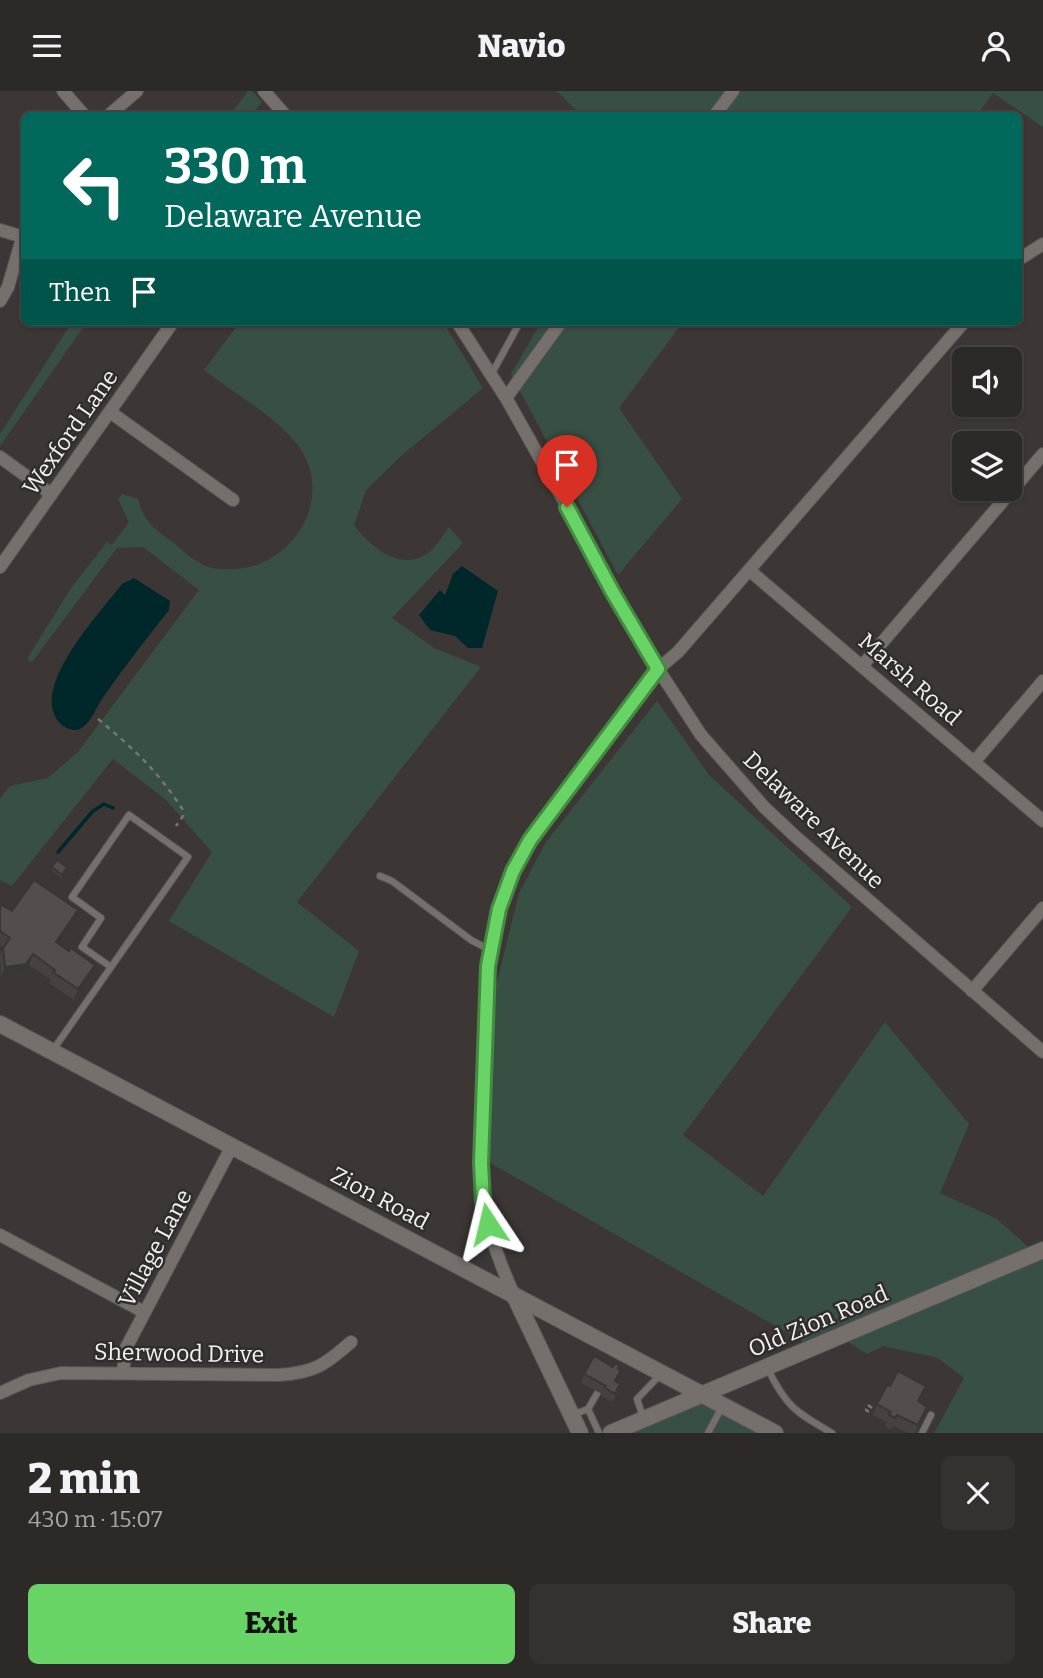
<!DOCTYPE html>
<html lang="en">
<head>
<meta charset="utf-8">
<style>
  :root { --surface:#2d2927; --page:#35312f; --text:#f1f3f6; --muted:#a7a6a7; --line:#484544; --accent:#68d465 }
  body { margin:0; font-family:Bitter,serif; background:var(--page); color:var(--text); height:100vh; display:flex; flex-direction:column; font-size:26px; white-space:nowrap }
  * { box-sizing:border-box; margin:0 }
  p { font-size:23px; color:var(--muted) }
  .icon { flex:none; width:38px; height:38px; fill:none; stroke:currentColor; stroke-width:2; stroke-linecap:round; stroke-linejoin:round }
  .map { position:relative; height:1342px; overflow:hidden }
  .side { display:flex; flex-direction:column; background:var(--surface); flex:1 }
  .side>* { flex:none }
  .banner { position:absolute; left:21px; top:21px; width:1001px; height:214px; border-radius:10px; box-shadow:0 2px 5px #0004,0 0 0 2px var(--line); background:#00695c; color:#fff; overflow:hidden }
  .tools { position:absolute; left:952px; top:256px; display:grid; gap:14px }
  .tools a { display:grid; place-items:center; width:70px; height:70px; border-radius:10px; background:var(--surface); box-shadow:0 2px 5px #0004,0 0 0 2px var(--line); font-size:35px }
  .pin { position:absolute; display:grid; place-items:center; width:60px; height:60px; color:#fff; margin:-72px -30px; border-radius:50% 50% 50% 0; rotate:-45deg; box-shadow:0 0 7px #0007 }
  .pin .icon { rotate:45deg }
  .me { position:absolute; width:77px; margin:-38px; rotate:350deg; stroke-linejoin:round; filter:drop-shadow(0 0 5px #0008) }
  .turn { display:flex; align-items:center; gap:24px; height:147px; padding:0 28px; font-size:32px }
  .turn .icon { width:91px; height:91px; stroke-width:2.5 }
  .turn b { display:block; font-size:49px; line-height:60px }
  .then { display:flex; align-items:center; height:66px; padding:0 28px; background:#0003; gap:14px; font-size:26px }
  .round { display:grid; place-items:center; flex:none; width:74px; height:74px; border-radius:10px; background:var(--page) }
  .headline { display:flex; align-items:center; justify-content:space-between; height:119px; padding:0 28px }
  h1 { font-size:42px; font-weight:800; line-height:52px }
  .primary-button { display:flex; gap:14px; margin-top:auto; padding:14px 28px }
  .primary-button a { flex:1; height:80px; border-radius:10px; background:var(--accent); color:#111; font-size:28px; font-weight:800; line-height:80px; text-align:center }
  .primary-button a+a { background:var(--page); color:var(--text) }
  header { display:flex; justify-content:space-between; align-items:center; height:91px; padding:0 28px; background:var(--surface); font-size:32px; font-weight:800 }
  .map>svg:first-child { display:block }
</style>
</head>
<body>
<header><svg class="icon" aria-label="menu" viewBox="0 0 24 24"><path d="M4 6h16M4 12h16M4 18h16"/></svg>Navio<svg class="icon" aria-label="person" viewBox="0 0 24 24"><circle cx="12" cy="8" r="4"/><path d="M4 21q1-7 8-7t8 7"/></svg></header>
<div class="map">
<svg width="1043" height="1342" viewBox="0 0 1043 1342">
  <rect width="100%" height="100%" fill="#3c3734"/>
  <!-- green -->
  <path fill="#385044" d="M248 0H252L262 11 251 24H230Z
    M557 0H1043V36L993 2 977 24H581Z
    M72 231H87L0 355V343Z
    M240 231H447L446 236 483 297 401 365 366 399 354 434C370 455 400 482 428 462 436 456 443 444 449 436L463 452 392 527 434 557 481 576 297 811 359 860 334 926 169 830 212 761 166 709 113 668 12 795 0 789V708L10 695 48 687 78 661 199 499 143 456 117 457 32 571 27 568 71 497 107 451 112 454 129 431 118 408 122 403 138 408C144 432 155 438 174 452 183 460 193 469 204 474 213 479 226 478 236 478 296 474 337 402 296 352 273 324 233 301 204 279Z
    M541 231H683L619 317 682 408 618 484 511 283Z
    M657 610 709 684 852 816 683 1044 763 1105 885 931 969 1033 940 1102 997 1128 1043 1169V1342H934L964 1287 938 1267 883 1255 867 1263 842 1247 814 1257 480 1066 484 943 519 802 546 751Z
    M702 1304 775 1342H628Z"/>
  <!-- water -->
  <path fill="#00282a" d="M462 475 498 500 482 557H468L455 545 430 539 419 524 440 499 445 504 453 483Z
    M134 487 170 510 169 519C147 547 125 575 104 605 97 614 92 630 83 636 78 641 69 639 63 635 23 602 101 521 122 493Z"/>
  <g fill="none" stroke-linecap="round" stroke-linejoin="round">
    <!-- stream -->
    <path stroke="#00282a" stroke-width="3.5" d="M58 761 93 720 104 713 113 717"/>
    <!-- service casing -->
    <g stroke="#595552" stroke-width="8">
      <path id="service" d="M491 284 520 231
        M380 785 392 790 471 849 490 859
        M53 959 188 766 129 724 72 806 101 827 82 856 111 876
        M768 1278C786 1316 797 1322 832 1342
        M588 1318 598 1301
        M572 1324 588 1318 599 1342
        M643 1326 637 1308 660 1284
        M708 1342 722 1316
        M922 1342 931 1324"/>
    </g>
    <!-- minor casing -->
    <g stroke="#595552" stroke-width="14">
      <path id="minor" d="M63 0 84 24
        M264 0 285 24
        M109 24 137 0
        M715 24 733 0
        M0 139 23 146
        M1018 169 1043 153
        M0 210 8 196 24 141
        M457 231 506 307 604 481 612 500 658 578 701 644 764 716 796 746 1043 961
        M506 307 561 231
        M110 321 233 409
        M0 366 51 403
        M0 476 173 231
        M749 479 1043 730
        M862 575 1043 363
        M974 671 1043 590
        M972 900 1043 817
        M0 1144 144 1221
        M514 1204C500 1173 488 1142 483 1108 478 1070 482 1030 484 991 486 920 483 848 512 782 528 748 552 718 574 689 602 652 630 615 658 578L678 561 964 231
        M123 1281 126 1257 232 1055
        M0 1302 29 1289 61 1282 278 1284C314 1282 325 1274 351 1251"/>
    </g>
    <!-- tertiary casing -->
    <g stroke="#595552" stroke-width="18">
      <path id="tertiary" d="M0 933 775 1342
        M514 1204 580 1342
        M611 1342 1043 1159"/>
    </g>
    <!-- path -->
    <path stroke="#797572" stroke-width="2.5" stroke-dasharray="5 5" stroke-linecap="butt" d="M98 628C134 658 158 680 183 719V725L176 735
      M868 1314 872 1317 869 1321 866 1319Z"/>
    <!-- service -->
    <use href="#service" stroke="#76706d" stroke-width="6"/>
    <!-- minor -->
    <use href="#minor" stroke="#76706d" stroke-width="12"/>
    <!-- tertiary -->
    <use href="#tertiary" stroke="#76706d" stroke-width="16"/>
  </g>
  <!-- wall -->
  <path fill="#474240" d="M52 776 66 779 61 787 51 779Z
    M0 816 12 820 74 830 58 853 91 885 74 909 49 892 51 889 29 874 22 884 1 887 0 864 3 856 0 854Z
    M584 1283 616 1290 618 1301 612 1311 602 1305V1303L581 1292Z
    M890 1295 922 1306 919 1311 927 1316 923 1327 916 1342H908L893 1335 891 1338 885 1335 887 1331 873 1324 877 1313Z"/>
  <!-- shaded-wall -->
  <path fill="#3a3634" d="M78 819 74 830 52 862 56 851Z
    M33 863 29 874 22 884 1 887 5 876Z
    M95 874 91 885 74 909 78 898Z
    M927 1316 923 1327 915 1342 918 1334Z"/>
  <!-- building -->
  <path fill="#534d4b" stroke="#3a3634" stroke-width="2" d="M57 769 67 776 62 784 52 776Z
    M34 789 78 819 56 851 69 860 71 857 95 874 78 898 53 881 55 879 33 863 26 873 5 876 3 857 10 847 0 840V816L2 814 12 820Z
    M594 1265 613 1276 615 1272 619 1274 618 1278 621 1279 615 1290 620 1293 615 1303 605 1297 606 1295 584 1283Z
    M898 1280 926 1295 918 1310 927 1316 918 1334 897 1324 895 1327 889 1324 891 1321 877 1313 887 1294 890 1295Z"/>
  <g fill="none" stroke-linecap="round" stroke-linejoin="round">
    <!-- route casing -->
    <g stroke="#448a42" stroke-width="18">
      <path id="route" d="M488 1133 483 1110 481 1072 488 875 499 818 513 780 530 749 658 578 612 500 567 416"/>
    </g>
    <!-- route -->
    <use href="#route" stroke="#68d465" stroke-width="12"/>
  </g>
  <g text-anchor="middle" dominant-baseline="central" stroke-width="5" stroke-linejoin="round" paint-order="stroke">
    <!-- street labels -->
    <g font-size="23" fill="#f4f1ef" stroke="#312d2a">
      <text transform="translate(70 341) rotate(-55)">Wexford Lane</text>
      <text transform="translate(910 588) rotate(41)">Marsh Road</text>
      <text transform="translate(814 729) rotate(44)">Delaware Avenue</text>
      <text transform="translate(380 1107) rotate(28)">Zion Road</text>
      <text transform="translate(155 1157) rotate(-62)">Village Lane</text>
      <text transform="translate(818 1230) rotate(-23)">Old Zion Road</text>
      <text transform="translate(179 1262) rotate(1)">Sherwood Drive</text>
    </g>
  </g>
</svg>
<div class="tools">
<a><svg class="icon" aria-label="sound" viewBox="0 0 24 24"><path d="M4 9h4l5-4v14l-5-4H4zM17 9q2 3 0 6"/></svg></a>
<a><svg class="icon" aria-label="layers" viewBox="0 0 24 24"><path d="M12 4l9 5-9 5-9-5zM3 14l9 5 9-5"/></svg></a>
</div>
<div class="pin" style="left:567px;top:416px;background:#d93025"><svg class="icon" aria-label="arrive" viewBox="0 0 24 24"><path d="M6 21V4h12l-3 4 3 4H6"/></svg></div>
<svg class="me" style="left:488px;top:1133px" viewBox="-20 -20 40 40"><path d="M0-17L14 15 0 8-14 15z" fill="#68d465" stroke="#fff" stroke-width="4"/></svg>
<div class="banner">
<div class="turn"><svg class="icon" aria-label="left" viewBox="0 0 24 24"><path d="M17 20v-9H6M10 6l-5 5 5 5"/></svg><div><b>330 m</b>Delaware Avenue</div></div>
<div class="then">Then<svg class="icon" aria-label="arrive" viewBox="0 0 24 24"><path d="M6 21V4h12l-3 4 3 4H6"/></svg></div>
</div>
</div>
<section class="side">
<div class="headline"><div><h1>2 min</h1><p>430 m · 15:07</p></div><a class="round"><svg class="icon" aria-label="close" viewBox="0 0 24 24"><path d="M6 6l12 12M18 6L6 18"/></svg></a></div>
<div class="primary-button"><a>Exit</a><a>Share</a></div>
</section>
</body>
</html>
